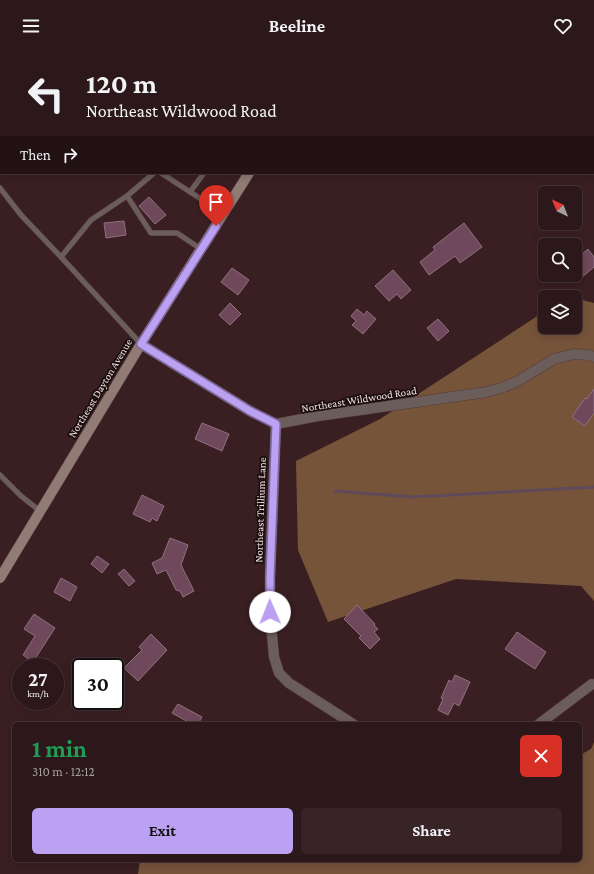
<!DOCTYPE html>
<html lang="en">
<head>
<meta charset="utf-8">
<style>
  :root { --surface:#2c171a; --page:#382427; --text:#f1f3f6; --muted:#a69fa2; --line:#483639; --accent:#bca0f2 }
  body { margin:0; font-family:"Crimson Pro",serif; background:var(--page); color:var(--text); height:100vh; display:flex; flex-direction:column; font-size:15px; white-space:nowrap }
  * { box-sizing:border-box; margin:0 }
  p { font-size:13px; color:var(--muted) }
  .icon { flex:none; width:22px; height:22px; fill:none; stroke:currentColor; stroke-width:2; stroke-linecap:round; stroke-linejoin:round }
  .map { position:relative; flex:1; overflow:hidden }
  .side { position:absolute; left:12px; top:670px; width:570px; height:140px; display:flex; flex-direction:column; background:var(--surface); border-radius:6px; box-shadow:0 2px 10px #0003,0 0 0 1px var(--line) }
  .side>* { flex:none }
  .top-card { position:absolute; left:0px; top:0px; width:594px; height:122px; box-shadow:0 2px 10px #0003,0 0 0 1px var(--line); background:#2c171a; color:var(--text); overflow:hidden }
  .needle { width:26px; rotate:317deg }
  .controls { position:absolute; left:538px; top:134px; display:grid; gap:8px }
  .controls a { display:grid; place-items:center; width:44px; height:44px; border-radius:6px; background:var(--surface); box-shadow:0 2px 10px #0003,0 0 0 1px var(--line); font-size:20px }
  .speed { position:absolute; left:12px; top:606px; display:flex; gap:8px; font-size:20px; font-weight:700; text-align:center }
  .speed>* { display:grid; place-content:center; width:52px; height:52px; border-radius:50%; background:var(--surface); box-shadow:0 2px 10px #0003,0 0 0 1px var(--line); line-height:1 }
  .speed small { font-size:10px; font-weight:400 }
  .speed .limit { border:2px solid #111; border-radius:6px; background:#fff; color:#111 }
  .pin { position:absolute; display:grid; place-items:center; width:34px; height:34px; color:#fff; margin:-41px -17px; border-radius:50% 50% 50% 0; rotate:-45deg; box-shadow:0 0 4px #0007 }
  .pin .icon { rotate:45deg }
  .me { position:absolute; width:44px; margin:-22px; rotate:359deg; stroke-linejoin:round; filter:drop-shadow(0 0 3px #0008) }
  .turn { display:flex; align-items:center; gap:14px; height:84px; padding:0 20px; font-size:18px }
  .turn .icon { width:52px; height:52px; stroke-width:2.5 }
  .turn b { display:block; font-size:28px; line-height:34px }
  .then { display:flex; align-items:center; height:38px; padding:0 20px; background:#0003; gap:8px; font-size:15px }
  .round { display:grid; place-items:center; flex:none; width:42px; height:42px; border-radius:6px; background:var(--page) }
  .overview { display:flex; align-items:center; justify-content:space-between; height:68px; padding:0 20px }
  h1 { font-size:24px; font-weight:700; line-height:30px; color:#1e9e55 }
  .action { display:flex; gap:8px; margin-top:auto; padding:8px 20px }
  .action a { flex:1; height:46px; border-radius:6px; background:var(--accent); color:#111; font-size:16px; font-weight:700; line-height:46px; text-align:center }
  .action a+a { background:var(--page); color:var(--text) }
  header { display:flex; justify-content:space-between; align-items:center; height:52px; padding:0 20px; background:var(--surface); font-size:18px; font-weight:700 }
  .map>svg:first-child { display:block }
</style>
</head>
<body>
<header><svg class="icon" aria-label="menu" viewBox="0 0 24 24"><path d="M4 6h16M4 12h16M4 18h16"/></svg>Beeline<svg class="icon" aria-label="heart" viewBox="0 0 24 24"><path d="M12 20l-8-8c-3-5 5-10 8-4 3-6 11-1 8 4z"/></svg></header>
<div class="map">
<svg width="594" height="822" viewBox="0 0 594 822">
  <rect width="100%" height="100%" fill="#3a1f22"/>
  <!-- forest -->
  <path fill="#76543a" d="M575 246 594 251V549L581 534 456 527 328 570 298 498 296 409 380 367 545 259V275H575Z
    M594 690V822H138L140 808H580V703L591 697Z"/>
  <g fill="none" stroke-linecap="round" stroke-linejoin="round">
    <!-- stream -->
    <path stroke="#5f495b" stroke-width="3" d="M335 439 413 445 594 435"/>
  </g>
  <!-- building -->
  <path fill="#6f485c" stroke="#8f7180" d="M149 145 166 163 155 172 139 154Z
    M124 169 126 183 106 186 104 171Z
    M464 171 482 195 460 211 455 204 429 223 420 210 435 198 433 195Z
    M588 197 594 205V215L581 226 575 219V208Z
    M232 216 249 228 238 243 221 230Z
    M393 218 411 238 401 247 397 242 389 249 375 234Z
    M230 251 241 262 230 273 219 263Z
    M357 257 364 263 367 259 376 267 363 282 352 273 356 269 351 264Z
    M438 267 449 279 438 289 427 276Z
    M594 337V361L585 374 572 365 585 346 587 347Z
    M202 371 229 382 222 399 195 387Z
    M142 443 164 454 157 469 152 466 150 470 133 462Z
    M170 486 188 493 181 513 194 539 183 545 180 539 176 538 166 518 157 522 152 511 162 506Z
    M97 504 109 512 102 521 91 512Z
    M124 517 135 529 129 534 118 522Z
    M61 526 77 535 70 549 54 540Z
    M357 553 375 572 374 573 378 577 374 580 380 587 370 597 359 586 361 584 344 567Z
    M34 562 55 576 33 610 23 603 35 584 24 577Z
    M517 580 546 600 535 617 505 597Z
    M151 582 167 598 138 629 124 616 142 598 139 595Z
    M455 623 470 630 459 654 454 651 448 663 438 658 443 647 441 646 449 628 452 630Z
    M178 652 202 665 198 672H192L172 661Z"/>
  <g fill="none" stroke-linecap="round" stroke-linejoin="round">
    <!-- lane casing -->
    <g stroke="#543a3d" stroke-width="6">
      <path id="lane" d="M317 0V1
        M154 121 127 144 151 181H177L201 197
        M161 121 224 162
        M0 136 21 163 61 205 141 292
        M190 140 204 121
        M61 205 91 168 127 144
        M0 423 21 444 40 459"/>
    </g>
    <!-- street casing -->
    <g stroke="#543a3d" stroke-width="11">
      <path id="street" d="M141 292 250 359 276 372 318 364 487 340 504 335 518 329 554 307 574 302 589 303 594 305
        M276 372 270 526V561L274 605 279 621 289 631 353 672
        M539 672 592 632"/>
    </g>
    <!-- secondary casing -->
    <g stroke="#543a3d" stroke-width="11">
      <path id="secondary" d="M327 1 328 0
        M0 526 141 292 249 121"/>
    </g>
    <!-- lane -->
    <use href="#lane" stroke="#6b5d59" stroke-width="5"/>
    <!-- street -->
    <use href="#street" stroke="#6b5d59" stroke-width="10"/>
    <!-- secondary -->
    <use href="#secondary" stroke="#917b75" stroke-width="10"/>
  </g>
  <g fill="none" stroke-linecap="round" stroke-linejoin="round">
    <!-- route casing -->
    <g stroke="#7a689d" stroke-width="10">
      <path id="route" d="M216 174 141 292 250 359 276 372 270 526V560"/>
    </g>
    <!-- route -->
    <use href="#route" stroke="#bca0f2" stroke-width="7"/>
  </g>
  <g text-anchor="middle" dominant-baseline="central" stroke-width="3.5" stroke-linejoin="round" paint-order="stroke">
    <!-- street labels -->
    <g font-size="11" fill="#f5e2e3" stroke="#190d0e">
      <text transform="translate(100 336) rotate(-59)">Northeast Dayton Avenue</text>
      <text transform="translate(359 347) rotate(-9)">Northeast Wildwood Road</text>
      <text transform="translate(260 458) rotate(-88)">Northeast Trillium Lane</text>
    </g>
  </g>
</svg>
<div class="controls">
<a><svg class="needle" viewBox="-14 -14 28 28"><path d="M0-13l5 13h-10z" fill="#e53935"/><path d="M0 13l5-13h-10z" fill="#a69fa2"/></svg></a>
<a><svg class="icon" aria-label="search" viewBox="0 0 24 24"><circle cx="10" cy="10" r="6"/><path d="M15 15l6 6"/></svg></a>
<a><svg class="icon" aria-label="layers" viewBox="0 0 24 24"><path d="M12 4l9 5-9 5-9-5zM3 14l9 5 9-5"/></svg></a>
</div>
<div class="speed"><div>27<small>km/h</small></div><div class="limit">30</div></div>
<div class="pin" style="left:216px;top:174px;background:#d93025"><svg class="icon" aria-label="arrive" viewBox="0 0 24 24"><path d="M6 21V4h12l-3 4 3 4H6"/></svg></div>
<svg class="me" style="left:270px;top:560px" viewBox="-20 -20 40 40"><circle r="19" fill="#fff"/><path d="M0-13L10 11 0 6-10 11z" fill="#bca0f2"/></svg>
<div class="top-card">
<div class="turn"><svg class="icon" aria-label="left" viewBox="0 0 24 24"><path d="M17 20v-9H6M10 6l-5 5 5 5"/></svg><div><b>120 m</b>Northeast Wildwood Road</div></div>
<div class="then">Then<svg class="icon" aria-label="right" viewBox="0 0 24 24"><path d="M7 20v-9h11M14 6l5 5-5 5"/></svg></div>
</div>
<section class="side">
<div class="overview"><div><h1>1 min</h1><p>310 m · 12:12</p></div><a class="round" style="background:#d93025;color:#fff"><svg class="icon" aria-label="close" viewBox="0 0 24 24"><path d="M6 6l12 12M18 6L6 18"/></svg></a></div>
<div class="action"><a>Exit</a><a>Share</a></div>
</section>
</div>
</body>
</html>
